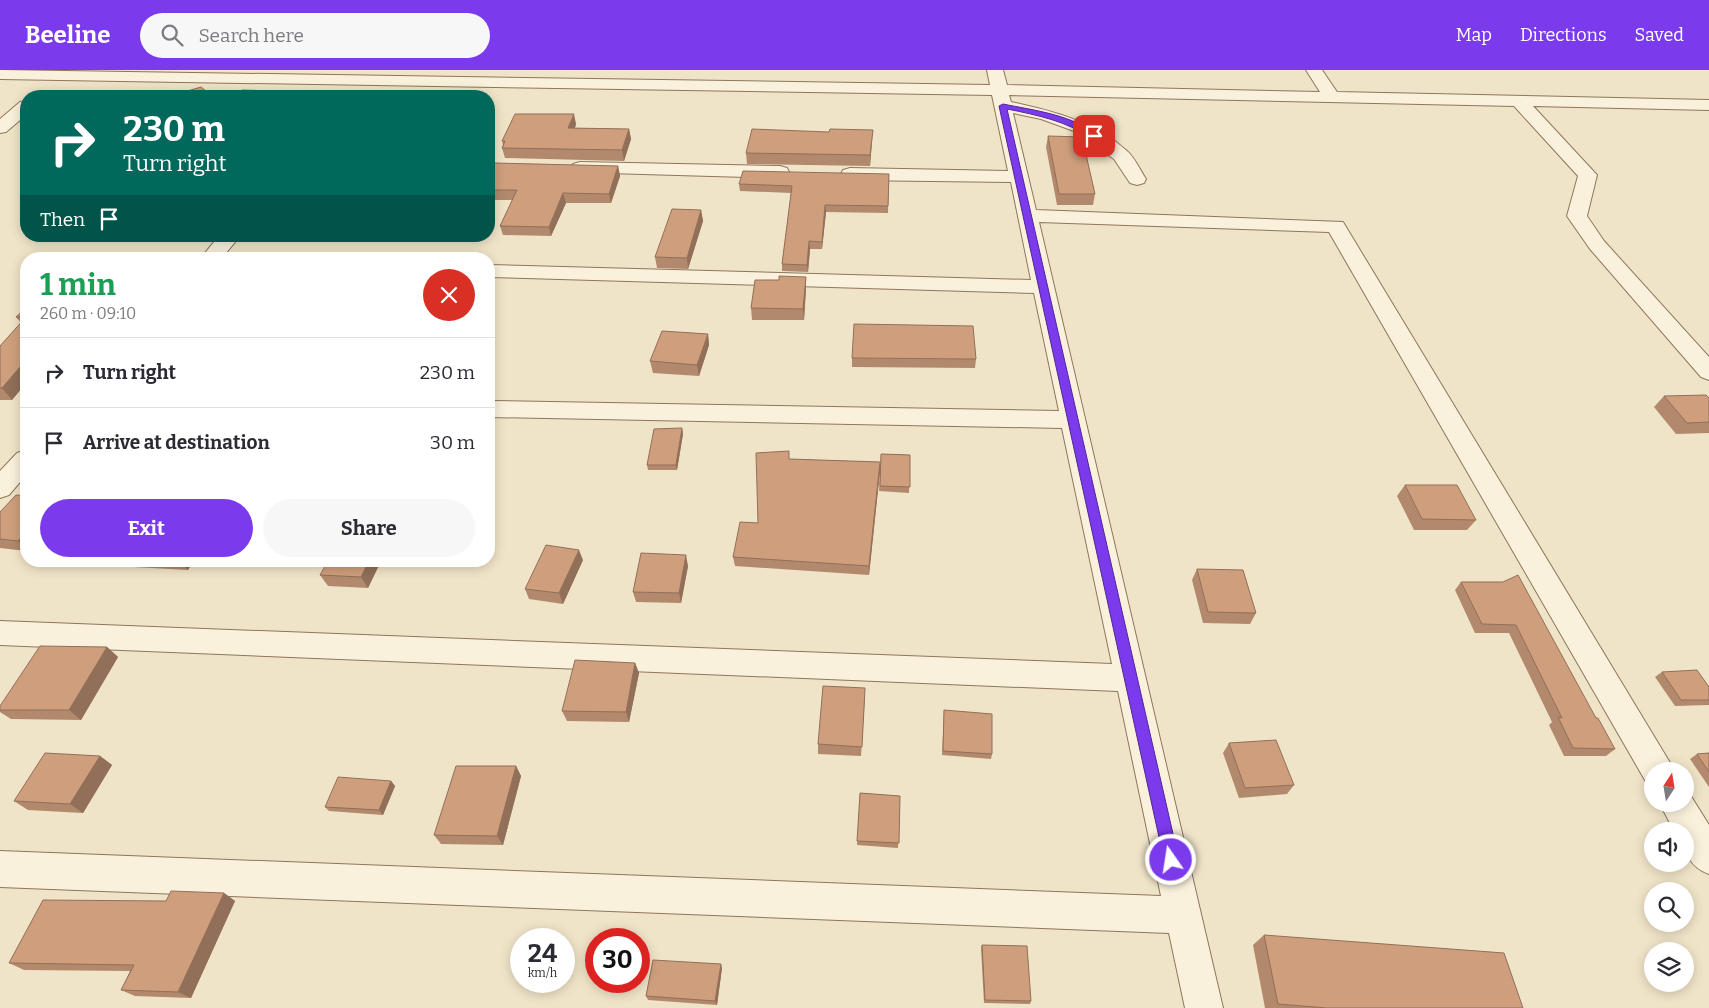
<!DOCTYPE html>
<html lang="en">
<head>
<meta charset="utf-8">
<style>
  :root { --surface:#fff; --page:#f7f7f7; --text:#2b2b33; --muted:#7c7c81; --line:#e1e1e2; --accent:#7c3aed }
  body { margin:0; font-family:Bitter,serif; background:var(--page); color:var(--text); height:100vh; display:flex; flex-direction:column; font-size:19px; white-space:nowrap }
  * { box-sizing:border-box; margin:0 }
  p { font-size:16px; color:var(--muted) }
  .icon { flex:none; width:28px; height:28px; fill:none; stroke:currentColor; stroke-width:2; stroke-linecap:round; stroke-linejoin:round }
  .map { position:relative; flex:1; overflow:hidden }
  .details { position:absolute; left:20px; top:182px; width:475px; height:315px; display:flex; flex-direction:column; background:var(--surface); border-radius:20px; box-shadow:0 2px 12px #0003 }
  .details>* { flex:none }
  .banner { position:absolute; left:20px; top:20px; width:475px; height:152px; border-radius:20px; box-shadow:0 2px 12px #0003; background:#00695c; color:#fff; overflow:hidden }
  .needle { width:32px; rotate:12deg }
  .controls { position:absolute; left:1644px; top:692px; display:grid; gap:10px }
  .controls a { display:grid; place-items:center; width:50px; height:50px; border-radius:50%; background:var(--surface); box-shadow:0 2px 12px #0003; font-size:25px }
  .speed { position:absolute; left:510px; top:858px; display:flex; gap:10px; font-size:25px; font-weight:700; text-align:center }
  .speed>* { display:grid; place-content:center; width:65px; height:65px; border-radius:50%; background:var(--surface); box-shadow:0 2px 12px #0003; line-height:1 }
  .speed small { font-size:12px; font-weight:400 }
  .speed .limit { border:8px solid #d22; background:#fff; color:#111 }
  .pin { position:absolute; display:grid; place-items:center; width:42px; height:42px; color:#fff; margin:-21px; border-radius:10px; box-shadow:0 2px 8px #0006 }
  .me { position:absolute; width:55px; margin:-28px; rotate:347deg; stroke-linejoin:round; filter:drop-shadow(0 0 4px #0008) }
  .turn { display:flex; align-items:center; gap:18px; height:105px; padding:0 20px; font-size:22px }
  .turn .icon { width:65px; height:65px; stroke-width:2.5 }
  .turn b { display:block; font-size:35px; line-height:42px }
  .then { display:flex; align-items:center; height:48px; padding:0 20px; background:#0003; gap:10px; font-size:19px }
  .round { display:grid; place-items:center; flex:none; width:52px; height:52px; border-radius:26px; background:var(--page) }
  .headline { display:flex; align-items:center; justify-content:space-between; height:85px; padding:0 20px }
  h1 { font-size:30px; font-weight:700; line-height:38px; color:#1e9e55 }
  .action { display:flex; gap:10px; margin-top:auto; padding:10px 20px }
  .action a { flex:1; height:58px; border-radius:30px; background:var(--accent); color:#fff; font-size:20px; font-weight:700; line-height:58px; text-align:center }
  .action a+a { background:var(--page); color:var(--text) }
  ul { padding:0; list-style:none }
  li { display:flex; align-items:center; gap:15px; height:70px; padding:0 20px; border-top:1px solid var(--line) }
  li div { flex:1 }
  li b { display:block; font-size:19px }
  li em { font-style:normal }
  header { display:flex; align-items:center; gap:30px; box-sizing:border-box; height:70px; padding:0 25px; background:var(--accent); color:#fff }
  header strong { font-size:24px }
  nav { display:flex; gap:28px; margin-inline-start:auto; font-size:18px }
  .search { width:350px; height:45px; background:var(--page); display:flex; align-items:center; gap:12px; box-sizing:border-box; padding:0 18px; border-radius:28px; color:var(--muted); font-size:19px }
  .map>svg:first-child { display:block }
</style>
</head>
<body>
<header>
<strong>Beeline</strong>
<div class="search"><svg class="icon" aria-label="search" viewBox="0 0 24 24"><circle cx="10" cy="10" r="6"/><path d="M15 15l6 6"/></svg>Search here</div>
<nav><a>Map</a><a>Directions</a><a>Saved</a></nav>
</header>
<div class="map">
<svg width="1709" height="938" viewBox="0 0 1709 938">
  <rect width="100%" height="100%" fill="#f0e4c8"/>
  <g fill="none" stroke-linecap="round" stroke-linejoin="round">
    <!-- minor casing -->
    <g stroke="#8d765c" stroke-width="2">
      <path id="minor" d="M0 0 990 15 987 0H1003L1007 15 1320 22 1306 0H1322L1337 22 1709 30V40L1533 36 1597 105 1587 146 1604 171 1709 287V310L1701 307 1590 179 1567 146 1578 106 1514 36 1009 25 1011 32C1052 41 1094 51 1127 81 1135 88 1140 100 1146 109L1144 113 1137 115 1130 113 1114 89 1074 61 1041 49 1013 43 1036 140 1343 152 1675 701H1652V714L1646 712 1329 162 1039 152 1223 938H1185L1169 863 0 817V781L1161 826 1118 621 0 575V551L1112 594 1062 358 489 347V331L1059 341 1034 223 489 207V195L1031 210 1011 112 850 110 843 108 841 104 843 100 850 98 1008 101 992 25 0 9Z
        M26 31V45L6 62 0 63V49L20 32Z
        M580 92 780 96 787 98 789 102 787 106 780 108 573 102 571 98 573 94Z
        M219 166H240L221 189H200Z
        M26 380V405L9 425 0 428V401L17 383Z
        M1685 721 1689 723 1709 755V804C1688 796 1685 783 1685 761H1674L1660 734H1685Z"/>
    </g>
    <!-- minor -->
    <use href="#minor" fill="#faf1dc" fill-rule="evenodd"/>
  </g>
  <!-- wall -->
  <path fill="#b2896c" d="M576 54 575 58 629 59 631 69 624 91 505 88 502 78 503 75 502 71Z
    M829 62 872 71 870 96 747 94 746 83Z
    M1048 66 1095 124 1093 135H1057L1046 77Z
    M618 96 620 106 611 133H566L551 166 503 165 500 156 513 130H489V103Z
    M889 104 888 143 826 142 822 179H810L808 202 782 201V194L791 123 740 121 739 114Z
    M701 140 703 151 688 199 657 198 655 187Z
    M806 207V218L804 250H752L751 238 779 210Z
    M26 238V313L12 330H0V276L21 253 16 247Z
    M708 264 709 275 699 306 653 303 650 291Z
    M852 288 976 289 975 298 852 297Z
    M1664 326 1709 328V363L1676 364 1654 337Z
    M682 358 683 364 677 400H648L647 395Z
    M881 384 910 385 909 423 879 421Z
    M789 389 880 392V401L869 505 735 496 733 487 758 453Z
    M1405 415 1476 450 1467 460H1414L1397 426Z
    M26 426V481L0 478V442Z
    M583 490 563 534 529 529 525 519Z
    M127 491H193L188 500 133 497Z
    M381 491 368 518 328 516 320 505Z
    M688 496 681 533 636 532 633 522Z
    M1197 499 1256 543 1250 554 1203 553 1192 510Z
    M1461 512H1503L1596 648 1615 679 1606 686H1564L1549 655 1552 652 1509 563H1475L1455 520Z
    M107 577 118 587 81 650 11 649 0 642V636Z
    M635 593 639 603 629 652 567 651 562 641Z
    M1662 602 1709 617V635L1675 636 1655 607Z
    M865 628 861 686 818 684V674Z
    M944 640 992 684 991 689 942 685Z
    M1229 673 1294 715 1287 724 1239 728 1223 683Z
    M1709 683V717L1690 689 1697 684Z
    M100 686 112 695 83 743 28 740 14 731Z
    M516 696 521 706 503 775 441 774 434 765Z
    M391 711 395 716 383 745 329 741 325 737Z
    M860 723 900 726 898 778 857 775Z
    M224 823 235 831 191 928 135 926 121 920 130 901 24 900 9 893 166 831Z
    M1264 865 1523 938H1265L1253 875Z
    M982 875 1031 931 1030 934 984 933 981 878Z
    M722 898 717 935 648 930 646 926Z"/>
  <!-- shaded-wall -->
  <path fill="#916f58" d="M305 22 307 26H301Z
    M574 44 576 54 571 69 568 58Z
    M629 59 631 69 624 91 622 80Z
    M873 60 872 71 870 96V85Z
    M618 96 620 106 611 133 609 124Z
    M563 123 566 133 551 166 549 157Z
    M825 135 826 142 822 179V172Z
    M701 140 703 151 688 199 687 188Z
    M809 171 810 179 808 202 807 195Z
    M806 207V218L804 250 803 239Z
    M708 264 709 275 699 306 697 295Z
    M26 290V313L12 330 2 318Z
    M682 358 683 364 677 400 676 395Z
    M880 392V401L869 505V496Z
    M26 462V478L18 471Z
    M579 480 583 490 563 534 559 523Z
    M686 485 688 496 681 533 679 523Z
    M180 491H193L188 500Z
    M369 491H381L368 518 361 507Z
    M107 577 118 587 81 650 69 640Z
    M635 593 639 603 629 652 626 642Z
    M100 686 112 695 83 743 70 734Z
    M516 696 521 706 503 775 497 766Z
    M391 711 395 716 383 745 379 740Z
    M224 823 235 831 191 928 178 922Z
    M721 894 722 898 717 935 715 931Z"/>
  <!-- building -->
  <path fill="#cf9f7d" stroke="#916f58" d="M201 17 212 26H179L184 22Z
    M242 20 305 22 301 26H236Z
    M515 44H574L568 58 629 59 622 80 502 78 505 71H502Z
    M752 59 829 62 830 59 873 60 870 85 746 83Z
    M1048 66 1082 67 1095 124H1059Z
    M494 93 618 96 609 124 563 123 549 157 500 156 517 120H489V103Z
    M743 101 889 104 888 136 825 135 822 172 809 171 807 195 782 194 792 116 739 114Z
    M672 139 701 140 687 188 655 187Z
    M779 206 806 207 803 239 751 238 755 210H779Z
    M26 238V247H16Z
    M26 247V290L2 318H0V276Z
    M854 254 973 256 976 289 852 288Z
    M662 261 708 264 697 295 650 291Z
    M1706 325 1709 328V352L1687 353 1664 326Z
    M682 358 676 395H647L654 359Z
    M789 381V389L880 392 869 496 733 487 740 452 758 453 756 383Z
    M881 384 910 385V417L880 416Z
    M1405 415H1457L1476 450 1422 449Z
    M16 425 26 426V462L18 471 0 469V442Z
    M546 475 579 480 559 523 525 519Z
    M641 483 686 485 679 523 633 522Z
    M328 491H369L361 507 320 505Z
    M1197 499 1243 500 1256 543 1208 542Z
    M1518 505 1596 648H1598L1615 679 1573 678 1558 647 1562 648 1516 555 1482 554 1461 512H1503Z
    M40 576 107 577 69 640H0V636Z
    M575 590 635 593 626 642 562 641Z
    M1697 600 1709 617V630H1681L1662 602Z
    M823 616 865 618 862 677 818 674Z
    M944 640 992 644V684L943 681Z
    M1276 670 1294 715 1245 718 1229 673Z
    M45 683 100 686 70 734 14 731Z
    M1709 683V702L1697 684Z
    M456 696H516L497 766 434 765Z
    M338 707 391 711 379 740 325 737Z
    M860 723 900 726 899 773 857 771Z
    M171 821 224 823 178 922 121 920 134 895 9 893 43 830 166 831Z
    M1264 865 1504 883 1523 938H1327L1278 934Z
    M982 875 1027 876 1031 931 985 930Z
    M653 890 721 894 715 931 646 926Z"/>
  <!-- route -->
  <path fill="#7c3aed" stroke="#51269a" d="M1003 34C1032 40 1075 45 1097 66L1091 68C1066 51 1037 45 1007 39L1179 790 1177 795 1171 798 1166 795 1164 790 999 36Z"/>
</svg>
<div class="controls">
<a><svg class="needle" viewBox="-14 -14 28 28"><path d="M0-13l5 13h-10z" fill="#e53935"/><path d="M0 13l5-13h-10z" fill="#7c7c81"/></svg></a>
<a><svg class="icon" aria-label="sound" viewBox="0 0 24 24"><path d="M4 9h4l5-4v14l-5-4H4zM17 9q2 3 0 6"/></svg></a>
<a><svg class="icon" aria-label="search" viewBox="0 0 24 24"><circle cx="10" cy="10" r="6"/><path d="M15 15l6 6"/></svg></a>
<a><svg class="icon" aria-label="layers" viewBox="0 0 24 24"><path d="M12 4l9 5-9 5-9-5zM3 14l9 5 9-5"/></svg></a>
</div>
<div class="speed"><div>24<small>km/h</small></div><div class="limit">30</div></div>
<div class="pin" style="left:1094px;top:66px;background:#d93025"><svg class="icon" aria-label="arrive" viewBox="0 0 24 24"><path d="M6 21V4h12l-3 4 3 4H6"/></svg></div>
<svg class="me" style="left:1171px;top:790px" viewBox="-20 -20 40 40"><circle r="17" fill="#7c3aed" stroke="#fff" stroke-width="3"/><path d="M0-11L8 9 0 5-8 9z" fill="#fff"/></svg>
<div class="banner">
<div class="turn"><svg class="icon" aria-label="right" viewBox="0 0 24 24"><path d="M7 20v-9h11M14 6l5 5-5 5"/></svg><div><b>230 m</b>Turn right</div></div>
<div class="then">Then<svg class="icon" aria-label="arrive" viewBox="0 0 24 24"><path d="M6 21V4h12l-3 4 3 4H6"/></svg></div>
</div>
<section class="details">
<div class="headline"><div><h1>1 min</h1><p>260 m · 09:10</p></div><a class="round" style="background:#d93025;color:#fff"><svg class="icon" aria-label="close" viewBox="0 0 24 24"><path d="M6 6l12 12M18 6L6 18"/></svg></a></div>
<ul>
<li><svg class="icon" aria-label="right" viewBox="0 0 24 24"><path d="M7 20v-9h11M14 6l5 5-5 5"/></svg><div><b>Turn right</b></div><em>230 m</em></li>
<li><svg class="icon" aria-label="arrive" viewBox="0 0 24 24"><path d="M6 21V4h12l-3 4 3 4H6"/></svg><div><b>Arrive at destination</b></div><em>30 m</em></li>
</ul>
<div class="action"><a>Exit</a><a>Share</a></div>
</section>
</div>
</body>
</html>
